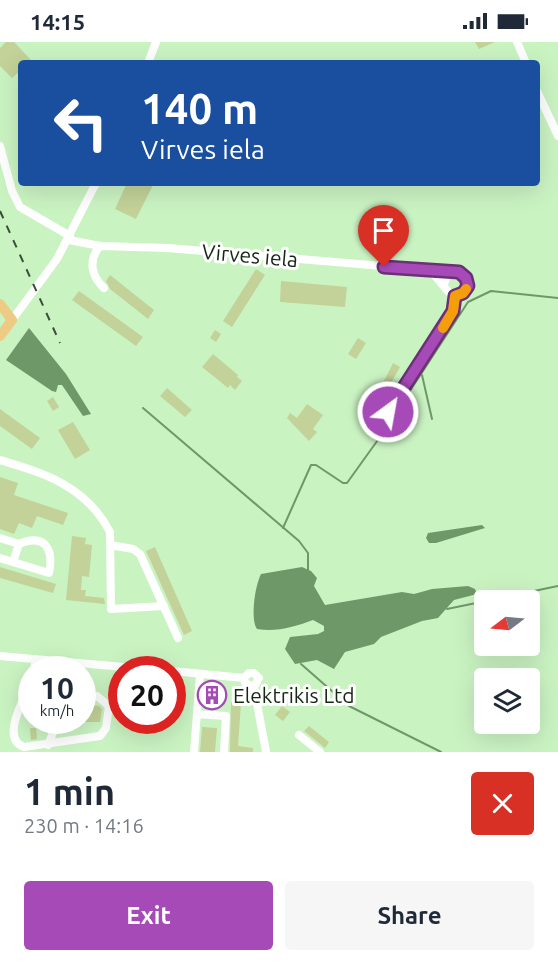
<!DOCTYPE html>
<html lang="en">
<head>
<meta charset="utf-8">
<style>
  :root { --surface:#fff; --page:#f6f6f7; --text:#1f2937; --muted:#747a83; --accent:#a54ab6 }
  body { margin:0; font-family:Ubuntu,sans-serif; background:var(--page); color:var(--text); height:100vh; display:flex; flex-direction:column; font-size:22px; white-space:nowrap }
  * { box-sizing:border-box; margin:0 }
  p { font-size:20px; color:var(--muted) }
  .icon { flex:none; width:33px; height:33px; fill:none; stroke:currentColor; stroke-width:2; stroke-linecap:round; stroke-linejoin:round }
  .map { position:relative; height:710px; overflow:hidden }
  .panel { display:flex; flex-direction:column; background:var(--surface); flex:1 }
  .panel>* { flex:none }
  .guide { position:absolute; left:18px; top:18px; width:522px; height:126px; border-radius:6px; box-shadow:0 6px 24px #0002; background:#1a4fa0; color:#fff; overflow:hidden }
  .needle { width:39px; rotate:254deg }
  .controls { position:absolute; left:474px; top:548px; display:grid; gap:12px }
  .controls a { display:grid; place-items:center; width:66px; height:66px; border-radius:6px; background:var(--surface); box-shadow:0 6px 24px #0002; font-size:30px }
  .speed { position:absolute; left:18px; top:614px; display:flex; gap:12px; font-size:30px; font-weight:700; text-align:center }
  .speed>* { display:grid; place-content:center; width:78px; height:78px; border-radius:50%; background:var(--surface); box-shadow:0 6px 24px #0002; line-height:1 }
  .speed small { font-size:15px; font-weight:400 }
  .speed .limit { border:9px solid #d22; background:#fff; color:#111 }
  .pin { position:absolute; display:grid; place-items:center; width:51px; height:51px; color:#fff; margin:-62px -26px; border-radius:50% 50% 50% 0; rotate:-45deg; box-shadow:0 0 6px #0007 }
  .pin .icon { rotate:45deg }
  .me { position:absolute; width:66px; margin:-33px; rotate:32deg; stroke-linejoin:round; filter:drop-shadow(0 0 4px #0008) }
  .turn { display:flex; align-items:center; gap:21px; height:126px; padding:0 24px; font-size:27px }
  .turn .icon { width:78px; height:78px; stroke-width:2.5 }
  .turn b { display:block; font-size:42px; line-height:51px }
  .round { display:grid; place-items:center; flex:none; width:63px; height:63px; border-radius:6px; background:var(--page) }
  .headline { display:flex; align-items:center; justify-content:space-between; height:102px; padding:0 24px }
  h1 { font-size:36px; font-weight:600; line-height:45px }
  .action { display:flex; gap:12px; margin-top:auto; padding:12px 24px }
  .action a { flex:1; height:69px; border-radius:6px; background:var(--accent); color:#fff; font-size:24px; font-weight:600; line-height:69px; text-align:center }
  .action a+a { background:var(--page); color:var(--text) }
  .status { display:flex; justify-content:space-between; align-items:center; height:42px; padding:0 30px; background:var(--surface); direction:ltr }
  .status svg { height:16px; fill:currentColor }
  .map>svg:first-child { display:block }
</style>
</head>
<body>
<div class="status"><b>14:15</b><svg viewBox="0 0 49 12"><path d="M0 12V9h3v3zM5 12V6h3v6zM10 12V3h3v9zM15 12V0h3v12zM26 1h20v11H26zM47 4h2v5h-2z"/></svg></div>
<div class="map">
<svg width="558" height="710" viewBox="0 0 558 710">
  <rect width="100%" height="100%" fill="#caf3c2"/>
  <!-- water -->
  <path fill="#6f9868" d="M29 286 66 332 91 372 83 374 62 343H58L56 350 52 349 6 318Z
    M482 483 485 486 436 501H429L426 496 428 491Z
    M302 525 311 529 317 536 314 544 325 563 402 550 414 552 432 547 468 544 475 547 477 552 454 558 438 576 422 579 381 595 374 602 345 610 334 627 317 618 295 622 285 607 290 595 318 592 324 589V584L313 578C294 585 277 590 257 587 250 577 255 544 261 532Z"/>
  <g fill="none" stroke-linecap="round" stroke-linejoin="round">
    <!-- stream -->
    <path stroke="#6f9868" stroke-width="2" d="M422 333 432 377
      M143 366 299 499 308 511V528
      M391 378 468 260 491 249 558 256
      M283 486 311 423H316L343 441H347L385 388
      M447 567 558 544
      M301 622 349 664 441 710"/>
  </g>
  <!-- building -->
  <path fill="#c2d298" d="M6 0H14L31 18 21 21V28L12 36 0 24V6Z
    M475 0H495L479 7Z
    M127 141H154L136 177 115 167Z
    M256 227 265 233 232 285 223 279Z
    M110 233 154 268 148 277 110 247 106 239Z
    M281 239 347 245 345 265 280 260Z
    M79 249 143 295 136 304 72 258Z
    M215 288 221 292 216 300 210 296Z
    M358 296 366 301 356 317 348 312Z
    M213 312 238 333 237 335 242 339 235 348 230 343 228 346 202 325Z
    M393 321 400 325 388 346 382 343Z
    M167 346 192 368 185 375 160 354Z
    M53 355 59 365 53 369 47 359Z
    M307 362 323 373 313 387 317 390 309 399 287 376 290 371 297 376Z
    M0 367 40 396 32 407 0 384Z
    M73 380 90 408 75 417 58 388Z
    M0 435 18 441 14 453 68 471 63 483 37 474 32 486 19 481 14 492 0 487Z
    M72 494 86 496 85 502 92 503 89 535 82 534 81 548H86L85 554 104 556 105 562 66 558Z
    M155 505 192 589 184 593 146 509Z
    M0 525 56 542 53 551 0 536Z
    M205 646 223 647 222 661 204 659Z
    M231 660 241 661 238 704 253 706V710H230Z
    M82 663 99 664 102 667 100 680H82Z
    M282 664 290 670 283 679 275 673Z
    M309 684 329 700 325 706 304 689Z
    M202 685 217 686 215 710H200Z
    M30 686H36L37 697 31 698Z"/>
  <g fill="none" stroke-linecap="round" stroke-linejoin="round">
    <!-- minor -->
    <path stroke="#fff" stroke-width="8" d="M517 0 526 21
      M148 21 156 0
      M537 49 558 94
      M0 104 12 149 20 165 70 194
      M69 198 100 204 168 206 454 230
      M100 204C88 218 91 234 104 246
      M431 229 451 253H459L468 244 463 232 454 230 447 234 444 242
      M12 278 57 217 96 141
      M388 370 453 269 455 254
      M0 418C46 432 86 444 110 490L111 567 164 564
      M0 496 19 502
      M110 503 133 507 140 512 178 596
      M0 516 49 531C54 507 45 491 19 502L13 520
      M0 614 146 627
      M34 627 36 617
      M47 627V618
      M172 629 244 636
      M32 638C24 657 0 697 24 705L100 694 106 686 109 664 97 654 82 655
      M254 645 245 641 244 636 249 631H254L259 636 254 645 266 710
      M197 672 226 674 224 710
      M299 693 320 710
      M48 703 54 688 53 678
      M194 710 200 632"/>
    <!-- major -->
    <path stroke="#eecb84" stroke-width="10" d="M0 262 12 278 0 294"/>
    <!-- rail -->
    <path stroke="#394e36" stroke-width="2" stroke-dasharray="8 8" stroke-linecap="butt" d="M0 169 60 301"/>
  </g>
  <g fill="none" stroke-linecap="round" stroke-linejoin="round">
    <!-- route casing -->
    <g stroke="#6b3076" stroke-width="15">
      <path id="route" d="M384 225 459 230 466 236 468 244 463 251 455 254 453 269 388 370"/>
    </g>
    <!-- route -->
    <use href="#route" stroke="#a54ab6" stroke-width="10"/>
    <!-- slow -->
    <path stroke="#f59e0b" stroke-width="10" d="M443 286 453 269 455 254 463 251 466 247"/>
  </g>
  <!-- icons -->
  <defs>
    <g id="building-ring" transform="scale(1.5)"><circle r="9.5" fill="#fff" stroke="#a54ab6" stroke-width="1.5"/><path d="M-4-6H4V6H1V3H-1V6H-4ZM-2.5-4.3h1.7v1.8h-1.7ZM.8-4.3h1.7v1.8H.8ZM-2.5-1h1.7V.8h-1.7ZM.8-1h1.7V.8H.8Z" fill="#a54ab6"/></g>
  </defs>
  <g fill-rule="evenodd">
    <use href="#building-ring" x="212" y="653"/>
  </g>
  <g text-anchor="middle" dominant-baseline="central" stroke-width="6" stroke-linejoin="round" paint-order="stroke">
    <!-- street labels -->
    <g font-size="21" fill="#162614" stroke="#fff">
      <text transform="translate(250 213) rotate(5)">Virves iela</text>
    </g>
    <!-- poi labels -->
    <g font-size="21" fill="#162614" stroke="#fff" text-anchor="start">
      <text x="233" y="653">Elektrikis Ltd</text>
    </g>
  </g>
</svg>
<div class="controls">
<a><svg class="needle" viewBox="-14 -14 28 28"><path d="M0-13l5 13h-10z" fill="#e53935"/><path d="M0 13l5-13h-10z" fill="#747a83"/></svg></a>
<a><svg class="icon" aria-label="layers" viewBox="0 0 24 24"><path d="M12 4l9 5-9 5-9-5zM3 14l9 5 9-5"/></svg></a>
</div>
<div class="speed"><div>10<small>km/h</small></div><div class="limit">20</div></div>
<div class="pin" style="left:384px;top:225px;background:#d93025"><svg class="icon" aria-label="arrive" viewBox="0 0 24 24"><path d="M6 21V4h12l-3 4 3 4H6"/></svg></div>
<svg class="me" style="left:388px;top:370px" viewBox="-20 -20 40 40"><circle r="17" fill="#a54ab6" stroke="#fff" stroke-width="3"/><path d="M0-11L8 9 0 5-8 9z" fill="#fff"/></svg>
<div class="guide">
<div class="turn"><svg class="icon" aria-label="left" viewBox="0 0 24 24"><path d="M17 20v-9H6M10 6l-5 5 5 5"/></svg><div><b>140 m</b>Virves iela</div></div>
</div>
</div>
<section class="panel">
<div class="headline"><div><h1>1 min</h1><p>230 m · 14:16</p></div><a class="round" style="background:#d93025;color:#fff"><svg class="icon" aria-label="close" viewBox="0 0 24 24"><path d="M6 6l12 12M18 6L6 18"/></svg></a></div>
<div class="action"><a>Exit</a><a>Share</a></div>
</section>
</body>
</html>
